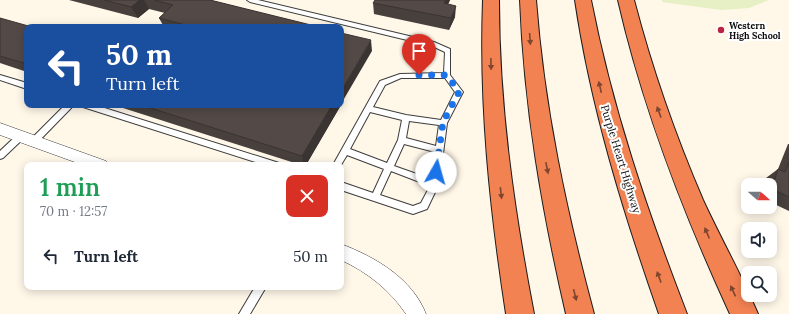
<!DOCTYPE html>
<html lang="en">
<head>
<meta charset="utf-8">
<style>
  :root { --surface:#fff; --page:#f6f6f7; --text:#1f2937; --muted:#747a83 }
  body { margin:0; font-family:Lora,serif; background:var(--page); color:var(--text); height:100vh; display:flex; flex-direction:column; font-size:15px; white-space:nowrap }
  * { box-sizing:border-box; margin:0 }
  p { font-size:13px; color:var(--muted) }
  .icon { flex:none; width:22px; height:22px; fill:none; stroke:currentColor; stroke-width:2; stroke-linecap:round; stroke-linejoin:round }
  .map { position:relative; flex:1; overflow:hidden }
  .drawer { position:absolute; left:24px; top:162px; width:320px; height:128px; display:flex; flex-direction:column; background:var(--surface); border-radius:8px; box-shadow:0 2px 10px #0003 }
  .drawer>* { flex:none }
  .hud { position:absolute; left:24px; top:24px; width:320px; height:84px; border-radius:8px; box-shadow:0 2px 10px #0003; background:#1a4fa0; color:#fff; overflow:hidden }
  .needle { width:26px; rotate:110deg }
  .buttons { position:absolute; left:741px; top:178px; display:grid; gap:8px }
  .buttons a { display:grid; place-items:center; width:36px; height:36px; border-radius:8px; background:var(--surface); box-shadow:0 2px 10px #0003; font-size:20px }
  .pin { position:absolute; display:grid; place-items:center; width:34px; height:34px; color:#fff; margin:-41px -17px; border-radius:50% 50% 50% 0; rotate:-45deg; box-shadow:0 0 4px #0007 }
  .pin .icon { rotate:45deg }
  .me { position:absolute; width:44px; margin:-22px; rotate:7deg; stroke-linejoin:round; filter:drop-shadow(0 0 3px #0008) }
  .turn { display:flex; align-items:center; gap:14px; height:84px; padding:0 16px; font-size:18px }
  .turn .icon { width:52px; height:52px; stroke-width:2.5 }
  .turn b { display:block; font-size:28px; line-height:34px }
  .round { display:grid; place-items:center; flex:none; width:42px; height:42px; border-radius:8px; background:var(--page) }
  .overview { display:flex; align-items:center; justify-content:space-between; height:68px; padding:0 16px }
  h1 { font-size:24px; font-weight:600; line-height:30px; color:#1e9e55 }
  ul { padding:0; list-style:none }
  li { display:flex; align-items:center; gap:12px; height:52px; padding:0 16px }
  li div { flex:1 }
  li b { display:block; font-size:15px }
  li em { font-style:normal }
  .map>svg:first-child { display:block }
</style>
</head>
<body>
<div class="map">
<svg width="789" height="314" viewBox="0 0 789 314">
  <rect width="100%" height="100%" fill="#fff7e8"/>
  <!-- pitch -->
  <path fill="#e7efc5" d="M662 0H769L749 8 721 10 662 2Z"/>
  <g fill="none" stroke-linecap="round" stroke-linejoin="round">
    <!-- lane casing -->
    <g stroke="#3d3d3d" stroke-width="2">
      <path id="lane" d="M247 0H258L434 42 450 49V75L463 92 447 123 439 184 427 209 413 214 341 190V182L373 193 384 169 347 155 341 165H333L380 81 400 74 444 73 445 52 432 46 250 2ZM401 78H445L455 92 441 120 406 115 373 107 385 85ZM370 112 402 120 398 140 387 163 350 149ZM409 121 439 125 436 146 406 138ZM404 144 435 152 431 179 394 166ZM391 171 430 186 421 203 413 206 380 195Z
        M0 75 27 83V89L0 80Z
        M65 105H74L37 143H31L30 141 31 139Z
        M82 105H95L276 162 279 163 280 165H265L83 107Z
        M21 133 25 136 24 138 3 158 0 159V151L18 134Z
        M255 287H266L250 314H239Z"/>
    </g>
    <!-- street casing -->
    <g stroke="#3d3d3d" stroke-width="1">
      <path id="street" d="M0 123 106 161 109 165H83L0 135Z
        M341 244C375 257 412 278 426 314H406C390 290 367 272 341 260Z"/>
    </g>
    <!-- highway casing -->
    <g stroke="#1b1b1b" stroke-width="2">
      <path id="highway" d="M483 0H499C499 106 514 210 534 314H506C490 209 479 106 483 0Z
        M520 0H536C544 107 566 210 594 314H566C542 210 524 107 520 0Z
        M575 0H591C612 108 647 211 687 314H659C623 211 591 108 575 0Z
        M618 0H634C652 69 675 135 703 200 721 239 742 276 758 314H730C683 212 643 109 618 0Z"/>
    </g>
    <!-- lane -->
    <use href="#lane" fill="#fff" fill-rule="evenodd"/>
    <!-- street -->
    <use href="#street" fill="#fff" fill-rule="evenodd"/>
    <!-- highway -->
    <use href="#highway" fill="#f38252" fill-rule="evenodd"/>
  </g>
  <!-- wall -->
  <path fill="#47403d" d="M69 0H210L319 27H164L159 18 165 13 149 9 138 18Z
    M450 0 448 4 455 17 449 30 374 14 373 3Z
    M0 18 27 27V72L0 63Z
    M121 105H341L306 165H301L123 108Z
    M788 144H789V211L770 202V185H764L766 178 778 169Z"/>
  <!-- shaded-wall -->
  <path fill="#3a3432" d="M140 0H144L149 9 138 18 131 7Z
    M446 0H450L443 15 444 3Z
    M456 6 455 17 449 30 451 18Z
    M371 40 372 51 341 104V91Z
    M332 105H341L306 165H304L302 156Z"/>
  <!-- building -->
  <path fill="#534a47" stroke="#3a3432" d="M104 0H140L131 7Z
    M154 0H210L319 27H193L159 18 173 5Z
    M375 0H446L444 3 456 6 451 18 373 3Z
    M0 18 32 27H27V64L0 56Z
    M341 33 371 40 341 91Z
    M141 105H332L302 156Z
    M789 162V197L772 189 778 169 785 172Z"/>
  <!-- one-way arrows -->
  <defs><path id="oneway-solid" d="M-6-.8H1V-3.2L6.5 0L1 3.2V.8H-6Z"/></defs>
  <g fill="#7e462e">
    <use href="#oneway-solid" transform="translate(530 39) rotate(86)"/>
    <use href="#oneway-solid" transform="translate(491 64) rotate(89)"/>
    <use href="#oneway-solid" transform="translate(600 87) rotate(-103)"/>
    <use href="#oneway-solid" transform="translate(659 112) rotate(-110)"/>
    <use href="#oneway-solid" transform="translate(547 168) rotate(79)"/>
    <use href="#oneway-solid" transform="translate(501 193) rotate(83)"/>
    <use href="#oneway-solid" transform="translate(707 233) rotate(-113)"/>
    <use href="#oneway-solid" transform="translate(659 277) rotate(-110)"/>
    <use href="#oneway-solid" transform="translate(733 291) rotate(-115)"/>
    <use href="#oneway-solid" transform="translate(575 295) rotate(76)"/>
  </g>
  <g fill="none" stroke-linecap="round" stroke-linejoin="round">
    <!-- route -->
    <path stroke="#1a73e8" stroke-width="7" stroke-dasharray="0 12.6" d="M419 75H447L459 92 443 122 436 172"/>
  </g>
  <!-- markers -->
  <circle fill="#b72543" stroke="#fff" stroke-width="1.5" cx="721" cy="30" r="4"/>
  <g text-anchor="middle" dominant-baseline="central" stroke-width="4" stroke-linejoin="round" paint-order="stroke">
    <!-- far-poi labels -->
    <g font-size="9" font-weight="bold" fill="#0a0a0a" stroke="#fff" text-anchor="start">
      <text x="729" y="25">Western<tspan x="729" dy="10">High School</tspan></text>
    </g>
    <!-- street labels -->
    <g font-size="11" fill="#0a0a0a" stroke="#fff">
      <text transform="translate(621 159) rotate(73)">Purple Heart Highway</text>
    </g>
  </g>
</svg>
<div class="buttons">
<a><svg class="needle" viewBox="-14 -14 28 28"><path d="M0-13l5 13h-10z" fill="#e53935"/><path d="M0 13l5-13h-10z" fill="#747a83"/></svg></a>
<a><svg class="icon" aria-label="sound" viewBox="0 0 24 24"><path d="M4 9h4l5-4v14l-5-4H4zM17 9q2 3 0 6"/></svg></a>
<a><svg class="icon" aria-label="search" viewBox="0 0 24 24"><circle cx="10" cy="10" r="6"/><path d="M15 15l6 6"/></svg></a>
</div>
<div class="pin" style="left:419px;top:75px;background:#d93025"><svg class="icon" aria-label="arrive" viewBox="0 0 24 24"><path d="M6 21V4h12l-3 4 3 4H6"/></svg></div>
<svg class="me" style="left:436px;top:172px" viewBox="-20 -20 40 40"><circle r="19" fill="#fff"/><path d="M0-13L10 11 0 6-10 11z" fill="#1a73e8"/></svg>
<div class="hud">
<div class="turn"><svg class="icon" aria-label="left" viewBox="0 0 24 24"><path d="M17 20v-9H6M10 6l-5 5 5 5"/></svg><div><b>50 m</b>Turn left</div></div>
</div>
<section class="drawer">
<div class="overview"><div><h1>1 min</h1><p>70 m · 12:57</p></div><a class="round" style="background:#d93025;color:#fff"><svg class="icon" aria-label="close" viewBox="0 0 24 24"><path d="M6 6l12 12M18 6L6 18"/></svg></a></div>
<ul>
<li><svg class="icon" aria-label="left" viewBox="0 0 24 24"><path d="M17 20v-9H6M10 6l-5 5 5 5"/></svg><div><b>Turn left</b></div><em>50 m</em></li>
</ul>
</section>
</div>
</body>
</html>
